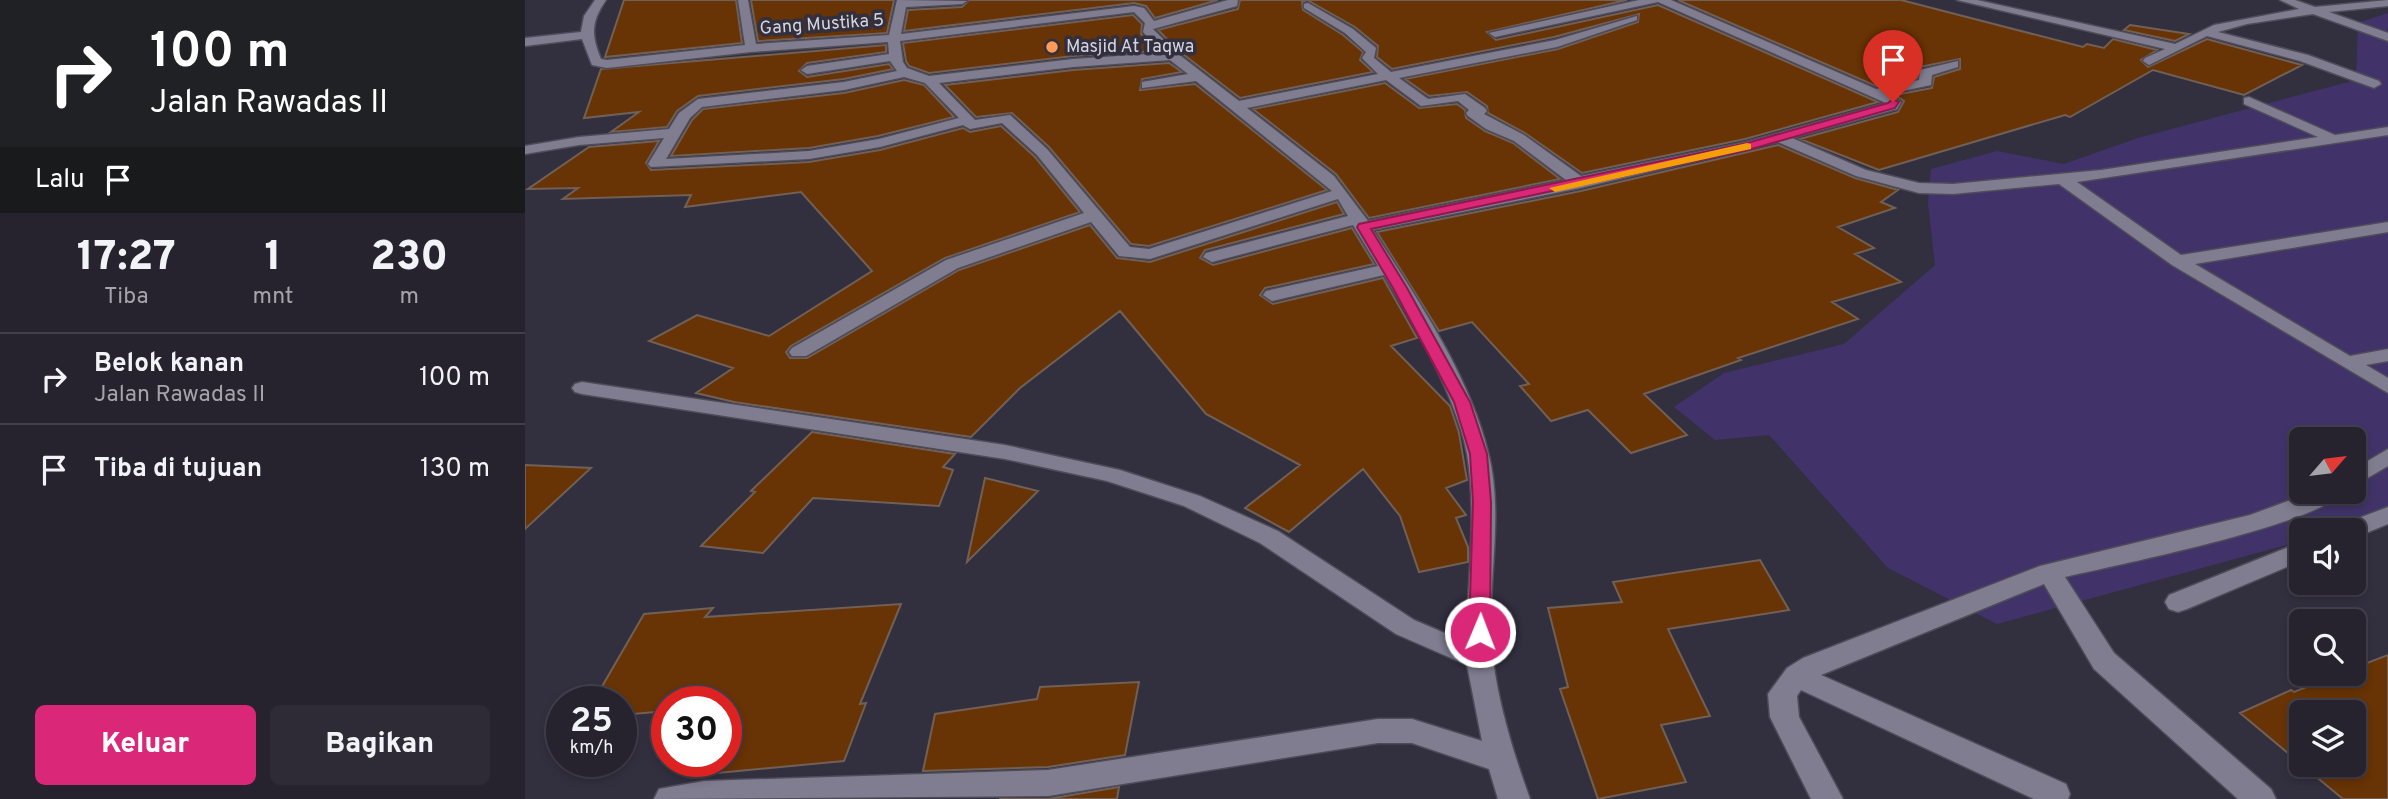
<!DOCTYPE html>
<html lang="id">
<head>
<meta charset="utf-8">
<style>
  :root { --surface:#26232f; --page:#2e2b37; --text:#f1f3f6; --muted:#a4a4aa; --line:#42404b; --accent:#db2777 }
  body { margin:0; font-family:Overpass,sans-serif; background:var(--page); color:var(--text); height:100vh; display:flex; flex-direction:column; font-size:26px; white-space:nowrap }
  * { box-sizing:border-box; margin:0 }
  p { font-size:23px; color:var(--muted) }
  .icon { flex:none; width:38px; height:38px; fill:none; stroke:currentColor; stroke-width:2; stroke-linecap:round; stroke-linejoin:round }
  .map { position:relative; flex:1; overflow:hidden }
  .sheet { display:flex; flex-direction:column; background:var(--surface); width:525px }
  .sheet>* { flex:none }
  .guide { background:#202124; color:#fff; overflow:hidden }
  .needle { width:46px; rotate:62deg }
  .buttons { position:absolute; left:1764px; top:427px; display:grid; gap:14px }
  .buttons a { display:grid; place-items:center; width:77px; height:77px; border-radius:10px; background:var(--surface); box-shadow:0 4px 10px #0003,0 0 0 2px var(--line); font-size:35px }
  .speed { position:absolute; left:21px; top:686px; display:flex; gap:14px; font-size:35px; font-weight:700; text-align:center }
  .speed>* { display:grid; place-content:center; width:91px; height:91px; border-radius:50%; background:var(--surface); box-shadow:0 4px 10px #0003,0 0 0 2px var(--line); line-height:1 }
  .speed small { font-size:18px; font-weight:400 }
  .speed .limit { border:10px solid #d22; background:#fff; color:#111 }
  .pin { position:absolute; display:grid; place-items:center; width:60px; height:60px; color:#fff; margin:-72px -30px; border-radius:50% 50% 50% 0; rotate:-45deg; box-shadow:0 0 7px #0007 }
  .pin .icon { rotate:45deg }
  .me { position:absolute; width:77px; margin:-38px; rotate:1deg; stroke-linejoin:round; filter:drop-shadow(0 0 5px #0008) }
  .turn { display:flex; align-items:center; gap:24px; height:147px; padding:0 35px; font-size:32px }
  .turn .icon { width:91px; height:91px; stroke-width:2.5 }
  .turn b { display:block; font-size:49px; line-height:60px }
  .then { display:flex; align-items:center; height:66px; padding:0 35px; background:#0003; gap:14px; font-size:26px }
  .eta { display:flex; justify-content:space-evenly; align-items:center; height:119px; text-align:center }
  .eta b { font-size:42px; font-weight:800; line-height:49px }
  .button { display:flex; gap:14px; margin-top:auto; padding:14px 35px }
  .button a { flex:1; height:80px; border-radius:10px; background:var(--accent); color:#fff; font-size:28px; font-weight:800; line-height:80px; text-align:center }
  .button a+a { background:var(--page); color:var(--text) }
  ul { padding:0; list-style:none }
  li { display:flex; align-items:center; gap:21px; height:91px; padding:0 35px; border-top:2px solid var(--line) }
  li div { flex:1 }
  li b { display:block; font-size:26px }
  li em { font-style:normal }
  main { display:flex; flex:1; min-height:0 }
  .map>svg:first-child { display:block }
</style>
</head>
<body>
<main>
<section class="sheet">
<div class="guide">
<div class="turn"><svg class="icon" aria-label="right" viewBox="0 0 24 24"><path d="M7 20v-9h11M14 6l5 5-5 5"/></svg><div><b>100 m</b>Jalan Rawadas II</div></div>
<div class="then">Lalu<svg class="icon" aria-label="arrive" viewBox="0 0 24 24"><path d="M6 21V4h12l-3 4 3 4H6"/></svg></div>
</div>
<div class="eta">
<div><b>17:27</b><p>Tiba</p></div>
<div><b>1</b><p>mnt</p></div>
<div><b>230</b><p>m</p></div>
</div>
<ul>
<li><svg class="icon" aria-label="right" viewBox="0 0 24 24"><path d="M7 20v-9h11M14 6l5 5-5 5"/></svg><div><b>Belok kanan</b><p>Jalan Rawadas II</p></div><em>100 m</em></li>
<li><svg class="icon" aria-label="arrive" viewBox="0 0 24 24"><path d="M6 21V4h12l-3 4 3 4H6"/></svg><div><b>Tiba di tujuan</b></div><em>130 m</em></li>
</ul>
<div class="button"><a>Keluar</a><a>Bagikan</a></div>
</section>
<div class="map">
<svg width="1863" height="799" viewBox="0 0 1863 799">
  <rect width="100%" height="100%" fill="#322f3f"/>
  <!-- green -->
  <path fill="#413369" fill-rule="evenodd" d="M1863 13V518L1817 530H1776V541L1472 624 1363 568 1244 435 1190 440 1149 407 1199 373 1319 344 1410 265 1403 203 1406 169 1472 151 1539 164 1613 138 1831 80 1833 23ZM1776 439H1829V492H1776Z"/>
  <!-- building -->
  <path fill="#683305" stroke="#716055" stroke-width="2" d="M99 0H211L217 43 80 57Z
    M226 0H369L362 33 233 41Z
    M444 0H693L630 18 621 6 609 3 379 31 383 10 437 7Z
    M715 0H1102L962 32 971 40 1133 5 1353 102 1220 139 1057 173 1000 133 963 113 962 106 942 92 904 96 880 79 1033 49 1113 22 1114 14 1029 37 867 69 852 57 853 46 830 27 782 0 777 2 778 10 818 35 838 52 835 60 848 72 715 98 654 51 633 30 713 9Z
    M1153 0H1376L1558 47 1562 44 1579 48 1588 39 1632 50 1616 60 1623 67 1682 39 1777 65 1719 95 1628 70 1545 117 1540 115 1354 170 1275 139 1373 112 1379 101 1370 95 1407 88 1409 77 1435 69V59L1394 67 1392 78 1351 86Z
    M608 15 617 24 616 34 632 51 548 56 404 73 384 66 381 61 378 43Z
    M1605 25 1664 34 1650 41 1599 30Z
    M361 45V52L282 63 274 71 282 77 364 64 368 69 319 79 173 96 152 111 142 127 86 132 114 112 59 118 76 69Z
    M644 63 657 72 617 79 615 90 670 84 802 190 624 246 606 244 524 147 487 113 451 117 420 85 548 70Z
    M379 80 399 85 429 117 353 136 284 148 146 156 167 120 178 109 319 93Z
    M860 83 894 108 932 104 940 110 941 118 960 131 988 143 1035 179 844 218 811 174 728 109Z
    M476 126 510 157 555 212 420 258 266 346 261 352 265 358H282L434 270 565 225 592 258 625 262 812 202 819 214 680 250 675 258 688 265 827 228 849 264 740 288 735 295 748 304 858 278 892 338 866 346 925 406 934 433 942 480 921 488 941 515 931 518 943 547V562L894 572 875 516 838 469 764 532 720 508 775 465 681 414 595 311 495 388 446 437 209 402 171 393 208 368 124 341 172 315 244 336 347 271 276 192 160 207 166 195 38 199 53 188 3 189 64 147 134 141 121 163 126 170 284 162 355 150 438 128 445 132Z
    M1253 145 1330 178 1373 190 1356 202 1370 208 1313 227 1349 248 1330 254 1376 282 1307 302 1333 319 1213 358 1216 360 1119 394 1162 435 1106 453 1063 410 1026 421 995 386 1004 384 947 322 914 331 852 232 1056 191Z
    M287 432 430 454 418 467 428 470 414 506 288 498 238 553 176 546 230 492 226 491Z
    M0 465 66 468 0 529Z
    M460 478 513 491 442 562Z
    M1235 560 1264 610 1143 629 1185 716 1136 725 1161 782 1073 799 1035 689 1043 687 1023 608 1097 602 1088 582Z
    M376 604 335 704 341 703 319 761 161 776 168 761H201V702H142V711L96 715V702H68L119 614 188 608 180 617Z
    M1863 655V799H1818L1777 765H1829V712H1776V764L1715 713 1766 690 1769 692 1815 674H1829V668Z
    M614 682 600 755 523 767 398 771 410 714 512 699 515 687Z
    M594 787 592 799H474H523Z"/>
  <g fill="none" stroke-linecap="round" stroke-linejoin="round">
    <!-- minor casing -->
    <g stroke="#4f4c59" stroke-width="3">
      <path id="minor" d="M70 0H81C66 22 66 35 76 59L82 60 220 45 213 0H223L231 44 364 35 372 0 442 1 437 4 381 7 376 34 609 6 619 8 629 21 703 0H713L712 6 628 29 652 53 714 101 853 74 837 58 841 52 820 33 779 8V4L783 3 828 29 851 48 849 58 866 72 1030 40 1112 16V20L1032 47 874 78 903 99 940 94 960 108 962 111 959 114 999 135 1056 176 1221 142 1361 103 1133 2 970 37 964 33 1114 0H1146L1351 89 1394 80 1395 70 1433 61V67L1407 75 1406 85 1363 94 1376 102 1372 109 1267 138 1341 170 1394 183 1428 184 1576 170 1793 137 1719 104V98L1724 97 1810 135 1863 127V135L1552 182 1656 255 1863 222V232L1670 264 1825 356 1863 349V361L1841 365 1863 378V393L1647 265 1534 184 1428 194 1394 193 1331 176 1253 142 1055 188 848 230C891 297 944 374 963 452 981 519 959 592 968 660 974 706 989 755 1005 799H973L964 769 887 743H853L523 796 129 799 134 789 179 781 523 770 853 719H887L957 741 942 665 871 634 735 543 659 506 582 481 480 459 57 394 50 392 47 388 50 384 57 382 480 445 595 470 675 496 753 531 889 620 941 642C943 581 952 514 942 454 932 398 889 324 859 275L747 301 738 295 741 291 853 266 828 225 687 262 678 257 681 253 823 216 813 199 625 259 594 256 566 222 433 268 281 356H267L264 352 267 348 421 260 559 213 512 155 477 123 445 129 438 125 355 147 284 159 126 167 123 164 139 138 54 145 0 154V146L54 137 144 129 154 113 173 99 319 82 372 71 365 61 282 74 276 70 282 66 364 54 363 42 226 52 82 68 67 65 57 39 0 46V38L56 32 59 16ZM609 12 620 23 618 32 638 53 548 59 404 76 382 68 378 62 375 41ZM645 60 663 74 617 82V88L671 81 807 191 624 249 605 247 522 149 485 115 450 120 414 83 548 67ZM379 77 400 83 434 118 354 139 284 151 141 159 165 118 177 107 319 90ZM861 80 896 106 933 101 944 110 941 113 943 116 961 129 989 141 1041 180 843 221 809 176 722 108Z
        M1432 0H1452L1650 44 1689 25 1774 9 1755 0H1770L1790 7 1863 0V6L1804 12 1863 33V41L1788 14 1722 24 1693 32 1783 55 1854 81 1856 84 1849 88 1775 61 1682 36 1624 65 1618 61 1620 58 1640 49Z
        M1863 449V466L1829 486V469Z
        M1787 492H1817C1796 524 1587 566 1540 577L1589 653 1746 789 1751 799H1713L1569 669 1519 584 1296 675 1541 784 1545 794 1543 799H1509L1276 690 1272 696 1274 717 1318 799H1286L1245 717 1243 694 1262 668 1278 658 1515 566 1725 515Z
        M1863 507V524L1829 538V530H1815L1818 524Z
        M1776 542V561L1662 609 1653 612 1644 609 1640 602 1644 595Z"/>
    </g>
    <!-- minor -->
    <use href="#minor" fill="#807d90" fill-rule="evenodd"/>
  </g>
  <!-- route -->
  <path fill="#db2777" stroke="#8e194d" stroke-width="2" d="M1368 99 1374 102 1370 108 1223 150 846 229 882 288 945 402 962 454 966 502 965 632 962 638H947L944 632 948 502 945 454 929 402 868 288 832 227 834 224 1222 143 1363 103Z"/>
  <!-- slow -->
  <path fill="#f59e0b" d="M1222 143 1226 144V149L1030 192 1024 188Z"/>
  <!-- markers -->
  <circle fill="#fe9c57" stroke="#322f3f" stroke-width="2.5" cx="527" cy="47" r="7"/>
  <g text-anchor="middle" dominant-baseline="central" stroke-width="7" stroke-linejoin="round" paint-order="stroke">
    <!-- far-street labels -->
    <g font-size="18" fill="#d6d4de" stroke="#322f3f">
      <text transform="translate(297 25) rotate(-4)">Gang Mustika 5</text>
    </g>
    <!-- far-poi labels -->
    <g font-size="18" fill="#d6d4de" stroke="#322f3f" text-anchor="start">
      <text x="541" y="47">Masjid At Taqwa</text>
    </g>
  </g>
</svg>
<div class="buttons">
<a><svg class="needle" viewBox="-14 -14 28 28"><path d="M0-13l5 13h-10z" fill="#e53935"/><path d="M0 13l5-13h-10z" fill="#a4a4aa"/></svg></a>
<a><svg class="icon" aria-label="sound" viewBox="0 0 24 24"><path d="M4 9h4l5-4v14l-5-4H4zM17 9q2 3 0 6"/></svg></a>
<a><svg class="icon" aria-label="search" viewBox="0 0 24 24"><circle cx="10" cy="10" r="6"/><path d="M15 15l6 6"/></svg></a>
<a><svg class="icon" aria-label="layers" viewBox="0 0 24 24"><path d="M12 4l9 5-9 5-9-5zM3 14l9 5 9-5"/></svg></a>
</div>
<div class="speed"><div>25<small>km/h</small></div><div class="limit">30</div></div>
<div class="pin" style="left:1368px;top:102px;background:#d93025"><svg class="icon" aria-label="arrive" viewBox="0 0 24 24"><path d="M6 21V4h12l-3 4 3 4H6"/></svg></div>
<svg class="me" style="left:955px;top:632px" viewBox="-20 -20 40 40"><circle r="17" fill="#db2777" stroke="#fff" stroke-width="3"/><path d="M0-11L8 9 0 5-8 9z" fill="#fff"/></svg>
</div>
</main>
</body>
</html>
